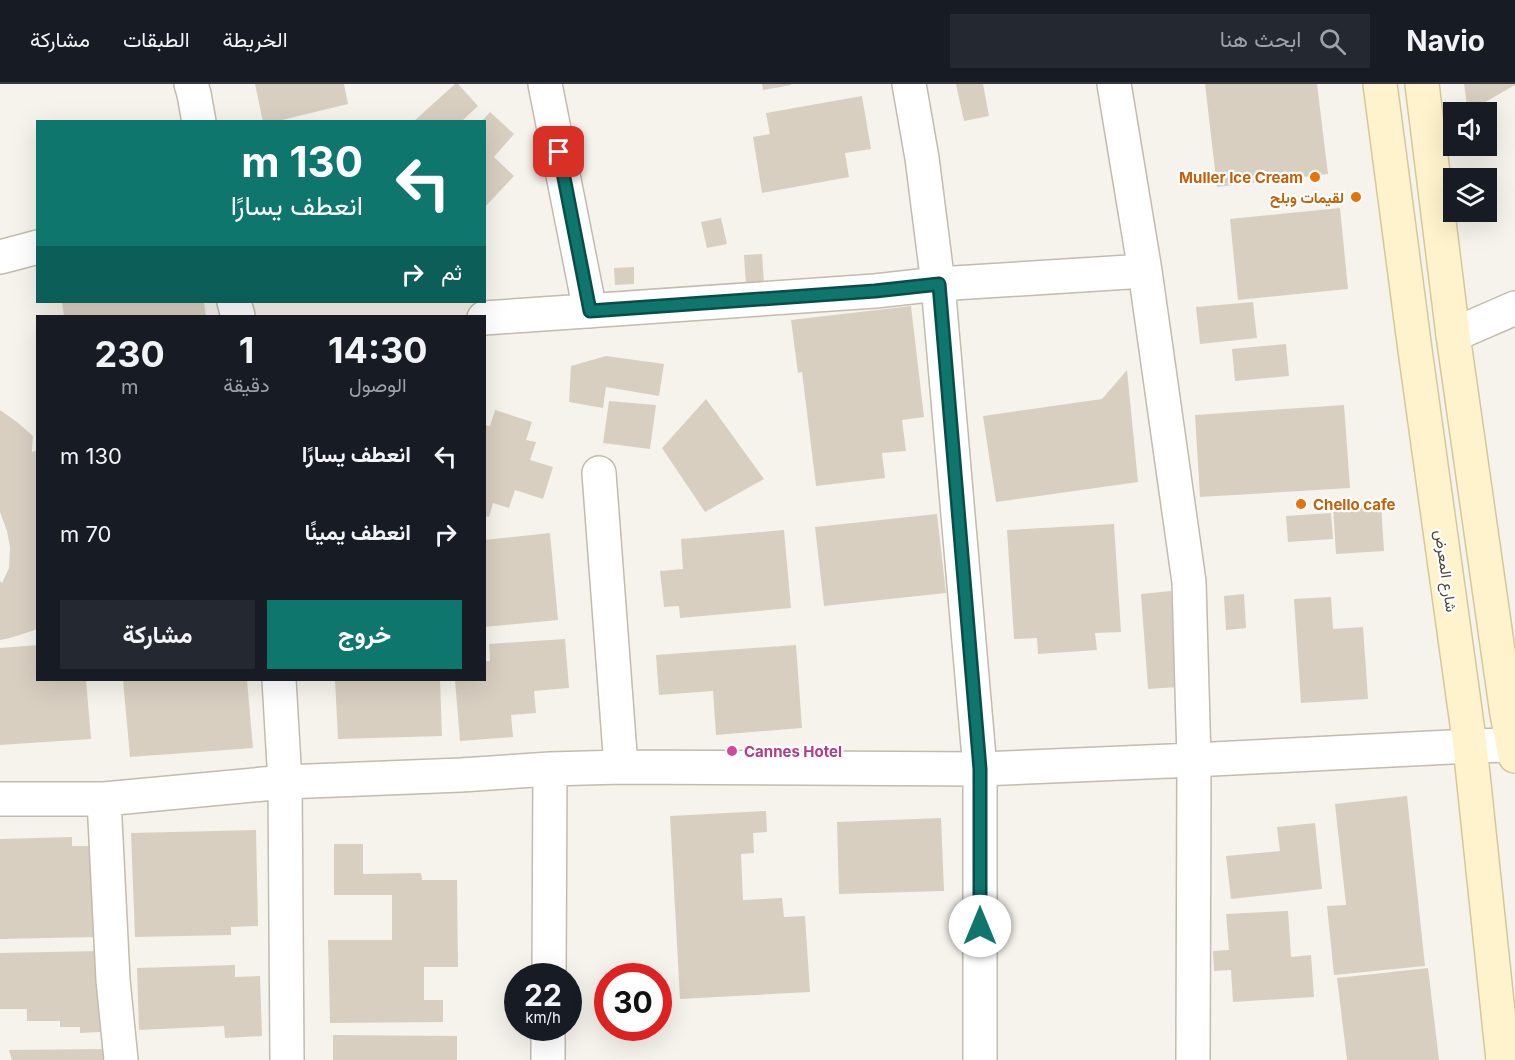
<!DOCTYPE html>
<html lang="ar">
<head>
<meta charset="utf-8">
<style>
  :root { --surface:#171b24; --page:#242831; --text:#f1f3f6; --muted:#9ea1a6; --line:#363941; --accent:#0f766e }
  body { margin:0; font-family:Inter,Vazirmatn,sans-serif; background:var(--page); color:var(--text); direction:rtl; height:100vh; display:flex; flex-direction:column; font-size:22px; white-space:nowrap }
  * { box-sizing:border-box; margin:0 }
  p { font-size:20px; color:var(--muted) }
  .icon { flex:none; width:33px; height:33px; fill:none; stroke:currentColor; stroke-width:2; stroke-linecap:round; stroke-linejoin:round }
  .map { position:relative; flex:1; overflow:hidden; direction:ltr }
  .sheet { position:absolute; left:36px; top:231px; width:450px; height:366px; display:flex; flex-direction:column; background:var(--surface); border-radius:0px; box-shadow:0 6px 24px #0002; direction:rtl }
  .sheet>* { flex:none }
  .hud { position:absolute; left:36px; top:36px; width:450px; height:183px; border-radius:0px; box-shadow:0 6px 24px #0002; direction:rtl; background:#0f766e; color:#fff; overflow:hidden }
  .fabs { position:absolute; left:1443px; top:18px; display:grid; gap:12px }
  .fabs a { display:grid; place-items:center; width:54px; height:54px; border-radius:0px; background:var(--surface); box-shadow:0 6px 24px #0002; font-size:30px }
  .speed { position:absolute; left:504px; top:879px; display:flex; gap:12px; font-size:30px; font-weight:700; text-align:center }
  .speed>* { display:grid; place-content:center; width:78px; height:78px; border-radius:50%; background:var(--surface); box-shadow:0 6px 24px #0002; line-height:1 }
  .speed small { font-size:15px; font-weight:400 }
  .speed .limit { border:9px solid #d22; background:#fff; color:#111 }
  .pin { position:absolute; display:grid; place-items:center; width:51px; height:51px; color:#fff; margin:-26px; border-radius:12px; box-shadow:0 3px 9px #0006 }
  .me { position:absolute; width:66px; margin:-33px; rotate:0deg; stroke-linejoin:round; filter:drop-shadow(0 0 4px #0008) }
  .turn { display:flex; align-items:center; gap:21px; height:126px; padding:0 24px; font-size:27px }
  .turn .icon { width:78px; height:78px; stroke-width:2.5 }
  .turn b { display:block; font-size:42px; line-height:51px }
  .then { display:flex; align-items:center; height:57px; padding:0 24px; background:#0003; gap:12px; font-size:22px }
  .eta { display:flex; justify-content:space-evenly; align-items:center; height:102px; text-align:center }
  .eta b { font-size:36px; font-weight:700; line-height:42px }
  .cta { display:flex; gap:12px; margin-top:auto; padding:12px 24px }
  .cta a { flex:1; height:69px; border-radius:0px; background:var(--accent); color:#fff; font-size:24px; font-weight:700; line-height:69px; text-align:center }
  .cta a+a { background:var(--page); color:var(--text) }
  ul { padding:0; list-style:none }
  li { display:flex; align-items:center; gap:18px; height:78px; padding:0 24px }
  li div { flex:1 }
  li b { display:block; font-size:22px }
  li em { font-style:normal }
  header { display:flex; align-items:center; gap:36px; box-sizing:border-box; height:84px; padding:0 30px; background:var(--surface); border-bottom:2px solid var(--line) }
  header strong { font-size:28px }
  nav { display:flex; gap:33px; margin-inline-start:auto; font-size:21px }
  .search { width:420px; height:54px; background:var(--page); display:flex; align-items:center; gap:15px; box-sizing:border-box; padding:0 21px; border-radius:0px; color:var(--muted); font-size:22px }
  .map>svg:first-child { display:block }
</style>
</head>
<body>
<header>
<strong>Navio</strong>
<div class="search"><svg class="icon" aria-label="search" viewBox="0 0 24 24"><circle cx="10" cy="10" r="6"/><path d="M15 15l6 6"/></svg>ابحث هنا</div>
<nav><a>الخريطة</a><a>الطبقات</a><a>مشاركة</a></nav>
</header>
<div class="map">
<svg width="1515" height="976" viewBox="0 0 1515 976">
  <rect width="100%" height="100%" fill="#f6f3ec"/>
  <!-- building -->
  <path fill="#d8cfc1" d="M255 0H344L348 20 274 38H263Z
    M455 0H458L478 22 461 38H413Z
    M762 0H791V1L763 6Z
    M956 0H983L989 32 964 37Z
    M1205 0H1317L1328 90 1217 103Z
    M1464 0H1515V1L1468 28Z
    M862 12 871 65 845 69 849 93 762 109 753 53 770 50 766 29Z
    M490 28 514 50 494 73 514 92 484 124V38H481Z
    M1340 124 1348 205 1238 216 1230 135Z
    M721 134 727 160 707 164 701 138Z
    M762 170 764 200 746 202 744 171Z
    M634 183V200L615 201 614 184Z
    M62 218H204L206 232H64Z
    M1253 218 1257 254 1200 260 1196 223Z
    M911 222 924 333 902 336 906 367 882 369 885 394 816 402 802 288 798 289 791 236Z
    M1286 260 1289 292 1235 297 1232 265Z
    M606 272 664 280 659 312 606 303 603 324 569 318 571 282Z
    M1127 286 1138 398 996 418 983 332 1102 315Z
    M706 315 764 395 705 428 662 364Z
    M609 317 656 321 650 365 603 359Z
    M1344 321 1350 404 1200 413 1195 331Z
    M0 326 17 338 33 352 32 367 33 368 38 366V543L35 546 10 554 0 556V497L2 499 9 484 10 463 7 447 0 428Z
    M495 326 532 338 526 356 536 358 530 376 553 383 543 415 515 406 509 424 493 419 489 433 484 432V341L490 342Z
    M1381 420 1384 467 1336 470 1333 423Z
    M1331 429 1333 455 1288 458 1286 432Z
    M937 430 946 509 824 522 815 443Z
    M1114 440 1121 548 1095 549 1097 566 1038 570 1037 554 1014 555 1007 446Z
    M784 446 791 524 680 534 679 522 664 523 660 487 683 485 681 455Z
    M550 449 558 536 484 543V456Z
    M1171 507 1178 603 1148 605 1141 510Z
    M1244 510 1246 544 1226 546 1224 512Z
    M1331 513 1333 545 1363 543 1368 615 1301 619 1294 515Z
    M565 555 569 604 534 607 536 629 511 631 513 653 460 657 455 596H484V577H490L489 560Z
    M38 561V596H86L91 655 0 661V564Z
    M796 561 802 644 716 651 713 607 659 611 656 571Z
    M123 596H247L253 664 130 673Z
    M335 596H440L442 652 338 655Z
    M1407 712 1425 882 1334 891 1327 822 1346 821 1335 720Z
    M766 727 767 748 753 749 754 769 741 770 743 816 782 814 784 833 805 832 810 908 680 915 670 732Z
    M941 734 944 807 839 810 837 738Z
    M1315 739 1322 805 1231 815 1226 772 1280 767 1277 743Z
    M256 746 258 842 231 843V851L135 853 131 749Z
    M72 753V762H92L95 853 0 855V755Z
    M334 760H363V790L421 789 422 796H457L458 883H424V916H443V938L330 939 328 856H392V811H334Z
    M1288 827 1291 873 1311 871 1314 913 1233 918 1231 886 1214 887 1213 867 1229 866 1226 830Z
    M98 867 100 948 80 949V943H60V937H27V925H0V869Z
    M235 881V893L260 892 262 952 225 954 224 942 139 946 137 884Z
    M1428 884 1439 976H1347L1337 894Z
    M333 951 457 952V976H333Z
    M103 965V976H12L9 966Z"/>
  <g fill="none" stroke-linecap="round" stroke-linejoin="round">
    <!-- street casing -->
    <g stroke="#c2bbae" stroke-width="36">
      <path id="street" d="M191 0 194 10 199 38
        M545 0 590 227
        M909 0 922 74 938 200 980 685V976
        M1114 0 1145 187 1189 498 1194 676 1193 976
        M0 173 38 163
        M234 218 238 232
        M484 234 875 207 938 200 1145 187
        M1453 251 1515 224
        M599 389 621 683
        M279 596 285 698 287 976
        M0 715H104L285 698 461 691 550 685 621 683 980 685 1194 676 1470 662 1514 661
        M104 715 113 896 121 976
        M549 892 550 685
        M548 976V944"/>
    </g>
    <!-- secondary casing -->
    <g stroke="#d6c79b" stroke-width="36">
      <path id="secondary" d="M1380 0 1415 266 1470 662 1503 976
        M1422 0 1453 251 1507 630 1515 672"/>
    </g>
    <!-- street -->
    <use href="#street" stroke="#fff" stroke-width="33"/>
    <!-- secondary -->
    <use href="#secondary" stroke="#fff3cd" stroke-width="33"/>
  </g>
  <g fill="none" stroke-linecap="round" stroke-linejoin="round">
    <!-- route casing -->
    <g stroke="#0a4d48" stroke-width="15">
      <path id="route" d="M559 68 590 227 875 207 939 200 980 685V842"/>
    </g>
    <!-- route -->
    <use href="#route" stroke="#0f766e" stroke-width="10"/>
  </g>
  <!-- markers -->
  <g fill="#e8710a" stroke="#fff" stroke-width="2">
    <circle cx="1315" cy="93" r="6"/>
    <circle cx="1356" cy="113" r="6"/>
    <circle cx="1301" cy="420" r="6"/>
  </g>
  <circle fill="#d1479c" stroke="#fff" stroke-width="2" cx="732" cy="667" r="6"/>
  <g text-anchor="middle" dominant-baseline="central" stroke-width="4.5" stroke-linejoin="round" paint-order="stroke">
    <!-- food labels -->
    <g font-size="15" font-weight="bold" fill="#c56008" stroke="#fff" text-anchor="end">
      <text x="1303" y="93">Muller Ice Cream</text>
      <text x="1344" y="113">لقيمات وبلح</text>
      <text x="1313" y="420" text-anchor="start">Chello cafe</text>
    </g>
    <!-- street labels -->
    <g font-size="15" fill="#4b4439" stroke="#fff">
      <text transform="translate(1446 487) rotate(82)">شارع المعرض</text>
    </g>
    <!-- hotel labels -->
    <g font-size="15" font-weight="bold" fill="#b23c85" stroke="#fff" text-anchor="start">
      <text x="744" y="667">Cannes Hotel</text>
    </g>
  </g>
</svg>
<div class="fabs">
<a><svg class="icon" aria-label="sound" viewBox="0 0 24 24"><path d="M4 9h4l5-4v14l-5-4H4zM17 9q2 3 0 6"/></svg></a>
<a><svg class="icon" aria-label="layers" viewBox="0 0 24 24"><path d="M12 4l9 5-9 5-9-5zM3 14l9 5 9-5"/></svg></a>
</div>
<div class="speed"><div>22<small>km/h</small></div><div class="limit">30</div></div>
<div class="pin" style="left:559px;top:68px;background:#d93025"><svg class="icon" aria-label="arrive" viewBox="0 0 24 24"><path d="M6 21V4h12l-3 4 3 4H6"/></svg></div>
<svg class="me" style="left:980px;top:842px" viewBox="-20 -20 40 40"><circle r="19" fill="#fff"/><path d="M0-13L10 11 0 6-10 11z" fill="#0f766e"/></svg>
<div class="hud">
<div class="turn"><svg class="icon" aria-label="left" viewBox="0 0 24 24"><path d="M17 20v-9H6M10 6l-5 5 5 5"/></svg><div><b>130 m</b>انعطف يسارًا</div></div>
<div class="then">ثم<svg class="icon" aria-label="right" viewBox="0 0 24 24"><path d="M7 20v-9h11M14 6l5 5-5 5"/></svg></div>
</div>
<section class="sheet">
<div class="eta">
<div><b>14:30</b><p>الوصول</p></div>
<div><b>1</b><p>دقيقة</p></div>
<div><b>230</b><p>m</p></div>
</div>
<ul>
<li><svg class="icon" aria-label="left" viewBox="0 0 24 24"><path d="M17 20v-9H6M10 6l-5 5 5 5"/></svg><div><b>انعطف يسارًا</b></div><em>130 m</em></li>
<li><svg class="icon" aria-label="right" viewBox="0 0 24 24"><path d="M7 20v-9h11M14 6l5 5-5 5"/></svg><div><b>انعطف يمينًا</b></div><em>70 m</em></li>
</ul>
<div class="cta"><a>خروج</a><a>مشاركة</a></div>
</section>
</div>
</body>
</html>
